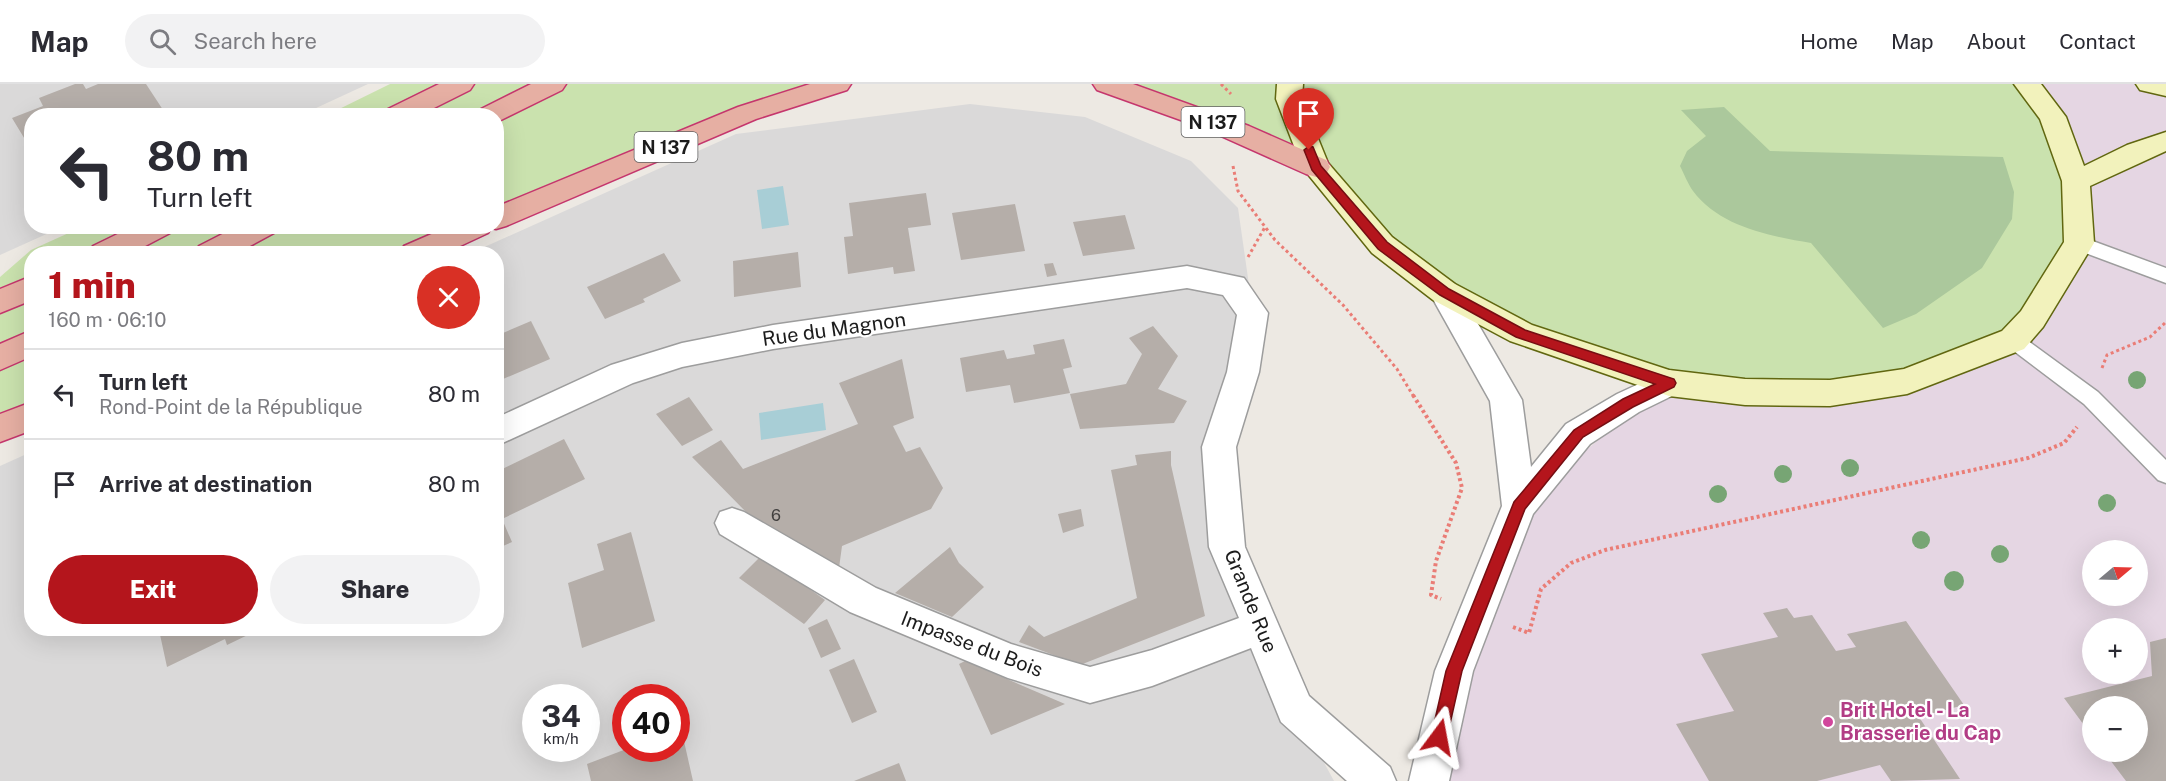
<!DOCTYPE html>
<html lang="en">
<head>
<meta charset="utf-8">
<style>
  :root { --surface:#fff; --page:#f2f2f3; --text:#2b2b33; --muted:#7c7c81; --line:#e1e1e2; --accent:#b4151c }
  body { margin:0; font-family:"Public Sans",sans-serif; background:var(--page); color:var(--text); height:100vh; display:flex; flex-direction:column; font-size:22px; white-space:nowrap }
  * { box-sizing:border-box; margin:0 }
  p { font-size:20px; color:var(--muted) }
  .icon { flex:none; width:33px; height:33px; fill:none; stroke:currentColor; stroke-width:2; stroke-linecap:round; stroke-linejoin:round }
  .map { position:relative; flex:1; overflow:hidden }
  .sheet { position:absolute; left:24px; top:162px; width:480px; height:390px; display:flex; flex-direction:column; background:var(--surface); border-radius:24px; box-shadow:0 6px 24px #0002 }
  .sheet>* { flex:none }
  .hud { position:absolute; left:24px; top:24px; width:480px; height:126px; border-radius:24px; box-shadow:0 6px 24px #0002; background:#fff; color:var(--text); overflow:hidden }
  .needle { width:39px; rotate:71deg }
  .buttons { position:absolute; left:2082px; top:456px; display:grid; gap:12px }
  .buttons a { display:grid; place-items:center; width:66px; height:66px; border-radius:50%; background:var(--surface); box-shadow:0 6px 24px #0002; font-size:30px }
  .speed { position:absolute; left:522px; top:600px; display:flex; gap:12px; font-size:30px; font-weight:700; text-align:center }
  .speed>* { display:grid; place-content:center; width:78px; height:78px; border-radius:50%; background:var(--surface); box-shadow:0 6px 24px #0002; line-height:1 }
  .speed small { font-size:15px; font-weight:400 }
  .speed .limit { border:9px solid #d22; background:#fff; color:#111 }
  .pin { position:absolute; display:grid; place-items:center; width:51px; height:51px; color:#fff; margin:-62px -26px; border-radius:50% 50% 50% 0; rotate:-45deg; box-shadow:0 0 6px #0007 }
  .pin .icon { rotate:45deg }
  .me { position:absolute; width:66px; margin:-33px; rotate:13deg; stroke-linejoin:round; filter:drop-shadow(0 0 4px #0008) }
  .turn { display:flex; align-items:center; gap:21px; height:126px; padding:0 24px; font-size:27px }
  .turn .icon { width:78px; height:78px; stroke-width:2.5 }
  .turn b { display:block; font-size:42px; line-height:51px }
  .round { display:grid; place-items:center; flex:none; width:63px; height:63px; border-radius:32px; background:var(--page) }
  .summary { display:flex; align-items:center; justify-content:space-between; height:102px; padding:0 24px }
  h1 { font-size:36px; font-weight:800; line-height:45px; color:var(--accent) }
  .action { display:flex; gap:12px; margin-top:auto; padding:12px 24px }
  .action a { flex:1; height:69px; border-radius:36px; background:var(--accent); color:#fff; font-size:24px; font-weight:800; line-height:69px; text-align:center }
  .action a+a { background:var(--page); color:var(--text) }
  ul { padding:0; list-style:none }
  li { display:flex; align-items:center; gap:18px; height:90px; padding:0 24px; border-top:2px solid var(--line) }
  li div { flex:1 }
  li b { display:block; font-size:22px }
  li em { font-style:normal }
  header { display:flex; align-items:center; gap:36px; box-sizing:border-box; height:84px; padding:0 30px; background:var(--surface); border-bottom:2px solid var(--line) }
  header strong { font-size:28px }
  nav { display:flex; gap:33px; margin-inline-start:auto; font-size:21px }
  .search { width:420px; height:54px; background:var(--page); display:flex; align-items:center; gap:15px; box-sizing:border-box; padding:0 21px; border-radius:33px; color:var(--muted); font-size:22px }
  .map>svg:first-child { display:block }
</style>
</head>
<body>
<header>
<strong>Map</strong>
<div class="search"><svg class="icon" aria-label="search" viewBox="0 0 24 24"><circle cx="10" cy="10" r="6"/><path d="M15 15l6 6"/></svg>Search here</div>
<nav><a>Home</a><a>Map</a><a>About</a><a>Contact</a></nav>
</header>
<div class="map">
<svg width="2166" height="697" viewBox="0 0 2166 697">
  <rect width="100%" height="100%" fill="#ede9e3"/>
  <!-- residential -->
  <path fill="#dad9d9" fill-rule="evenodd" d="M0 0H368L301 31 32 32V142L62 143 0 171Z
    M970 20 1085 33 1191 77 1238 124 1253 229 1219 363 1227 463 1295 625 1334 697H0V382L31 368 32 544H496V170L471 169 736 50ZM536 614H586V664H536ZM626 614H676V664H626Z"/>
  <!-- industrial -->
  <path fill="#e5d6e3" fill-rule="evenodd" d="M2027 0H2166V697H1429L1519 422ZM2092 466H2138V512H2092ZM2092 544H2138V590H2092ZM2092 622H2138V668H2092Z"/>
  <!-- grass -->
  <path fill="#cae2ae" d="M390 0H838L497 135 496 32H325Z
    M1106 0H2026L2051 33 2078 143 2030 235 1907 297 1669 299 1444 208 1316 83Z
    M82 143H478L414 169 32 170 31 333 0 346V193L31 166Z"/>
  <!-- forest -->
  <path fill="#abc89c" d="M1724 23 1770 67 2003 73 2014 108 2012 135 1982 184 1916 230 1883 244 1811 159C1770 152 1720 143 1693 107 1688 100 1684 90 1680 82L1687 67 1706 52 1681 26Z"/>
  <!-- water -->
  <path fill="#a8ced6" d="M783 102 789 141 762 145 757 106Z
    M823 319 826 346 761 356 759 329Z"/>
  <!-- building -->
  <path fill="#b5aea9" d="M75 0H83L86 5 98 0H146L167 32H32V67L12 34 43 22 39 14Z
    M926 109 931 141 908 144 915 187 894 190 893 183 848 190 844 153 853 152 849 119Z
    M1015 120 1025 167 961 176 952 129Z
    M1125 131 1135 165 1083 172 1073 138Z
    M798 168 801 203 734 213 733 177Z
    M664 169 681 197 643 215 645 218 605 235 587 203Z
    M1053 179 1057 191 1047 193 1044 180Z
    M531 237 550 275 496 298V252Z
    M1153 242 1178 272 1158 305 1187 317 1174 339 1080 345 1070 310 1126 300 1142 270 1129 254Z
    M1064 255 1072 283 1063 285 1070 309 1014 319 1010 301 966 308 960 274 1004 266 1007 275 1035 270 1033 261Z
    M902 275 914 334 893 342 906 368 920 363 943 404 931 425 842 462 839 484 747 429 692 373 721 356 743 385 858 340 839 299Z
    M689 313 713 346 682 362 656 330Z
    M564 355 585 395 502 435 512 458 496 465V388Z
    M1171 367V381L1205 532 1080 581 1019 558 1029 541 1044 553 1137 514 1111 386 1137 381 1135 371Z
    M1081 425 1084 442 1063 449 1058 430Z
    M631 448 655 537 582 564 568 499 604 486 597 460Z
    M950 463 959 479 984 503 952 533 895 509Z
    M762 471 825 516 806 538 804 540 739 494Z
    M1787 524 1794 534 1812 531 1836 567 1856 563 1847 550 1906 537 1964 621 1919 633 1960 695 1891 697 1880 681 1817 697H1709L1676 640 1734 627 1701 570 1778 553 1763 529Z
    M827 535 841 565 821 574 808 544Z
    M162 544H262L227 561 225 555 167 583 159 546Z
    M2166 554V697H2126L2104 668H2138V622H2092V652L2064 614 2152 592 2150 558Z
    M854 575 877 628 852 639 829 586Z
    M965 577 1065 620 991 651 959 580Z
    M681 644 693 697H591L587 680 629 664H676V646Z
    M899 679 906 697H854Z"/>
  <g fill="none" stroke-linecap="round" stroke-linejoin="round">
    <!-- service casing -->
    <g stroke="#9d9d9d" stroke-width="3">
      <path id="service" d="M2079 152 2166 184V199L2072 164 2070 159 2072 154Z
        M2013 248 2020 251 2098 308 2166 376V399L2158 396 2084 320 2006 261 2003 256 2006 251Z"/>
    </g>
    <!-- minor casing -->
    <g stroke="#9d9d9d" stroke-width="3">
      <path id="minor" d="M1187 182 1244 194 1268 229 1259 288 1236 363 1245 463 1309 612 1390 683 1396 697H1347L1281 638 1251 564 1152 602 1090 619 1008 594 850 528 720 450 715 439 720 428 732 424 744 428 876 504 1011 560 1090 583 1152 566 1239 534 1209 463 1202 363 1227 288 1237 231 1223 211 1187 204 773 265 682 283 633 299 496 362V334L611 281 682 259 773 241Z"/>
    </g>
    <!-- tertiary casing -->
    <g stroke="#9d9d9d" stroke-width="3">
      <path id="tertiary" d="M1444 197 1455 200 1522 316 1531 383 1566 340 1617 310 1669 286 1680 290 1685 299 1680 308 1639 328 1590 360 1533 430 1473 587 1449 697H1409L1435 587 1502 422 1490 317 1429 208 1433 200Z"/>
    </g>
    <!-- secondary casing -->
    <g stroke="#616710" stroke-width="3">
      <path id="secondary" d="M1277 0H1303L1302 15 1328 79 1392 153 1455 200 1532 241 1669 286 1745 295 1830 296 1904 285 2002 247 2021 227 2064 158 2062 97 2040 35 2014 0H2041L2066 33 2084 82 2127 61 2166 48V67L2090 102 2094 159 2043 243 2024 265 1907 310 1830 322 1745 321 1669 312 1658 308 1510 257 1433 216 1372 169 1302 83 1276 15Z
        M2136 0H2166V12L2140 6Z"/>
    </g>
    <!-- trunk casing -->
    <g stroke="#c5366d" stroke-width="3">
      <path id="trunk" d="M439 0H474L470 6 418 32H382L386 26Z
        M531 0H566L562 6 497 38 496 32H475L479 26Z
        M810 0H851L847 6 756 35 506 142 496 145 491 144 488 149 443 170H400L404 162 450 142H496V123L738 23Z
        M1093 0H1133L1249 42 1326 76 1330 83 1326 90 1316 93 1306 90 1203 44 1097 6Z
        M134 142H174L170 149 130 170H89L93 162Z
        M238 142H278L274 149 235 170H195L199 162Z
        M32 192V216L0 229V205Z
        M32 246V272L0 286V260Z
        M32 318V346L0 358V330Z"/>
    </g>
    <!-- path-far1 -->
    <path stroke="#ea7d76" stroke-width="3" stroke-dasharray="3 3" stroke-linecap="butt" d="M1221 0 1231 10
      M1233 82 1238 107 1275 156 1343 221 1397 285 1414 313
      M1248 173 1265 143
      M2102 284 2107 271 2150 253 2166 238"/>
    <!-- path -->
    <path stroke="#ea7d76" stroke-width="4" stroke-dasharray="3 3" stroke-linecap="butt" d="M1413 311 1456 379 1462 404 1436 477 1431 511 1441 515
      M1513 543 1529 549 1541 505 1571 479 1605 466 2028 374 2064 359 2077 343"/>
    <!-- service -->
    <use href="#service" fill="#fff" fill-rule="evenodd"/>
    <!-- minor -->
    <use href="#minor" fill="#fff" fill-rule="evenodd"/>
    <!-- tertiary -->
    <use href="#tertiary" fill="#fff" fill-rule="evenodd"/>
    <!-- secondary -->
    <use href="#secondary" fill="#f2f2bc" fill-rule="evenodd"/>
    <!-- trunk -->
    <use href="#trunk" fill="#e6afa3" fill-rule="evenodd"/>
  </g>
  <!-- trees -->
  <g fill="#77a574">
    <circle cx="2137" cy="296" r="9"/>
    <circle cx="1850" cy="384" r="9"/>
    <circle cx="1783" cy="390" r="9"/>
    <circle cx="1718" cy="410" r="9"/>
    <circle cx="2107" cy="419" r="9"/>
    <circle cx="1921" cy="456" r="9"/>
    <circle cx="2000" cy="470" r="9"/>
    <circle cx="1954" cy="497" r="10"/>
  </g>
  <!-- route -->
  <path fill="#b4151c" stroke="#750e12" stroke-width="1.5" d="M1309 62 1313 63 1321 82 1387 158 1449 205 1525 246 1674 295 1676 299 1674 303 1633 323 1583 353 1525 425 1462 587 1447 653 1444 658 1439 661 1433 658 1431 653 1446 587 1514 418 1574 346 1623 315 1655 300 1516 253 1440 211 1378 165 1312 86 1304 66Z"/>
  <!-- markers -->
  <circle fill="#d1479c" stroke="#fff" stroke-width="2" cx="1828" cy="638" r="6"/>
  <g text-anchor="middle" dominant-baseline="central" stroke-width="4.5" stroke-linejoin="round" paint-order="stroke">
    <!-- number labels -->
    <g font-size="16" fill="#42403f">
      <text x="776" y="431">6</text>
    </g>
    <!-- shield labels -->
    <g fill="#fff" stroke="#606060" stroke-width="1.5">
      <rect x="1181.5" y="23" width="63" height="30" rx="4.5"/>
      <rect x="634.5" y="48" width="63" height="30" rx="4.5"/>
    </g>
    <g font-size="18" font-weight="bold" fill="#1c1c1c">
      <text x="1213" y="38">N 137</text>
      <text x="666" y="63">N 137</text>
    </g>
    <!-- street labels -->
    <g font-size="20" fill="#1c1c1c" stroke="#fff">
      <text transform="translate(834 245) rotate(-8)">Rue du Magnon</text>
      <text transform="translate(1251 517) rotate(68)">Grande Rue</text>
      <text transform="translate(972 560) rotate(21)">Impasse du Bois</text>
    </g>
    <!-- hotel labels -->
    <g font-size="20" font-weight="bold" fill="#b23c85" stroke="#fff" text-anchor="start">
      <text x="1840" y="626">Brit Hotel - La<tspan x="1840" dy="23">Brasserie du Cap</tspan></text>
    </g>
  </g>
</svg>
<div class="buttons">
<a><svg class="needle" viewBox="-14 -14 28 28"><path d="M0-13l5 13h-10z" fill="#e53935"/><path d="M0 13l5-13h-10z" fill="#7c7c81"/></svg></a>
<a>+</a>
<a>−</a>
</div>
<div class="speed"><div>34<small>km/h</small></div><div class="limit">40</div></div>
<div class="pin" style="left:1309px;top:66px;background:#d93025"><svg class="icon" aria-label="arrive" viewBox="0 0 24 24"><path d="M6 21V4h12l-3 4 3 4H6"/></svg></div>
<svg class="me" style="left:1439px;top:653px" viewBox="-20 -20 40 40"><path d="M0-17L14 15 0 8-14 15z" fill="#b4151c" stroke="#fff" stroke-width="4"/></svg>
<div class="hud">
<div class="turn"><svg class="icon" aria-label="left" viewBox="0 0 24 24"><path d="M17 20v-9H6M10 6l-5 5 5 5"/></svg><div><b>80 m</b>Turn left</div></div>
</div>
<section class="sheet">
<div class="summary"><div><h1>1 min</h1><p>160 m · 06:10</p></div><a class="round" style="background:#d93025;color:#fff"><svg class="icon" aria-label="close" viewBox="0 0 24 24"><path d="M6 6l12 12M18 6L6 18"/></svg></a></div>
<ul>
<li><svg class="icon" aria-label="left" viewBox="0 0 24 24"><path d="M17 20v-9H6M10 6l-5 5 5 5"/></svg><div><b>Turn left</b><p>Rond-Point de la République</p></div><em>80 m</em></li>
<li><svg class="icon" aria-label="arrive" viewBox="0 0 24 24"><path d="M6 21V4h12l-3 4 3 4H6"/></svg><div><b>Arrive at destination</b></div><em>80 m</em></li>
</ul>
<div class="action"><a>Exit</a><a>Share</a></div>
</section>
</div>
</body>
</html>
